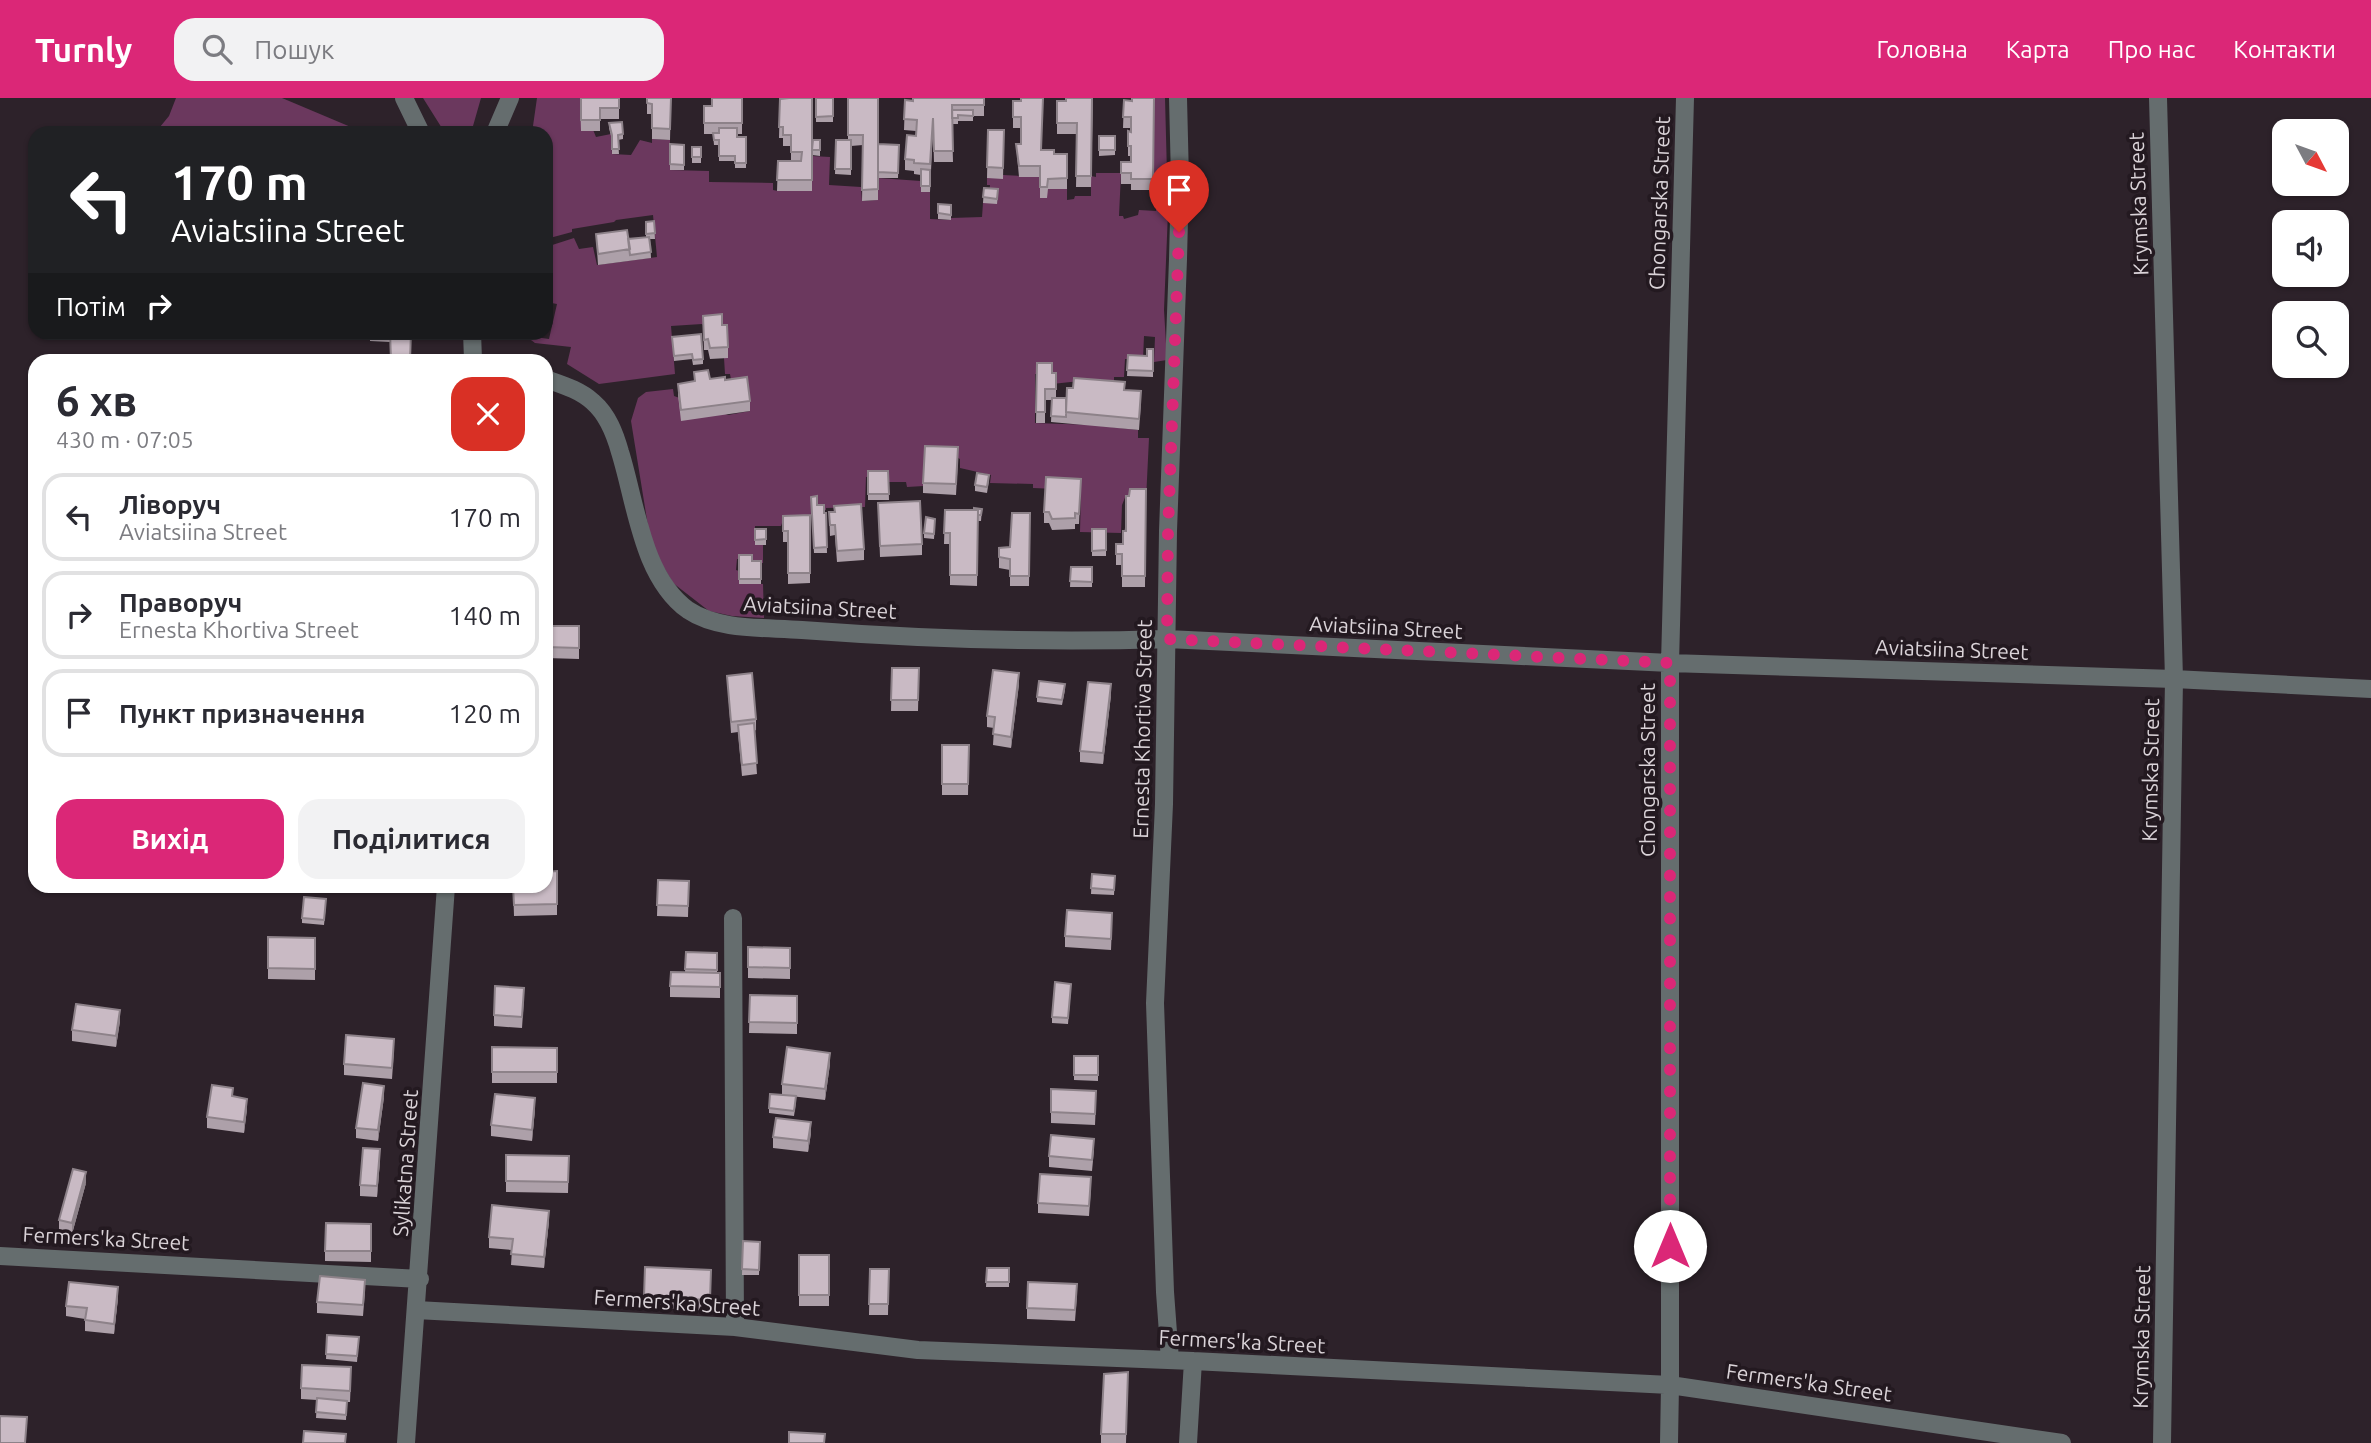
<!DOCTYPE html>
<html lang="uk">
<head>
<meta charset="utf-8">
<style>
  :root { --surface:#fff; --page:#f2f2f3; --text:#2b2b33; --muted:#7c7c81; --line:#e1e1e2; --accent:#db2777 }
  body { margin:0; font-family:Ubuntu,sans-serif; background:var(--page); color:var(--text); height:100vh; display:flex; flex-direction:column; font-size:26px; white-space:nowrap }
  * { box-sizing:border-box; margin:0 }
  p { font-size:23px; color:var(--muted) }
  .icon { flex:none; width:38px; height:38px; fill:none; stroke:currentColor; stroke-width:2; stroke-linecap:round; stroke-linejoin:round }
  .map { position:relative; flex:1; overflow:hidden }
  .side { position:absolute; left:28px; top:256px; width:525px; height:539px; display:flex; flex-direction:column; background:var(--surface); border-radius:21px; box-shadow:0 2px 5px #0004 }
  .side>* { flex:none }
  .hud { position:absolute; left:28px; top:28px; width:525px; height:214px; border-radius:21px; box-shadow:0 2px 5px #0004; background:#202124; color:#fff; overflow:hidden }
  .needle { width:46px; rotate:131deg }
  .controls { position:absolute; left:2272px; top:21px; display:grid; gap:14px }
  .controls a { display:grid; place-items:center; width:77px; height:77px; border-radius:14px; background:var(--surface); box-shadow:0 2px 5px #0004; font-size:35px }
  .pin { position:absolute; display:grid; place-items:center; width:60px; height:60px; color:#fff; margin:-72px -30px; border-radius:50% 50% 50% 0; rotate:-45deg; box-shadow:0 0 7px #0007 }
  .pin .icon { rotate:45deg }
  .me { position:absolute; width:77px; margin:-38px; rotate:0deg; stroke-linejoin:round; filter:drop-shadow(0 0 5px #0008) }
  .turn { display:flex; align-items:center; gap:24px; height:147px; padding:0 28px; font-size:32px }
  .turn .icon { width:91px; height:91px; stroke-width:2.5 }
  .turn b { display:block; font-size:49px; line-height:60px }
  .then { display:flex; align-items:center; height:66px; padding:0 28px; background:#0003; gap:14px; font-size:26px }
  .round { display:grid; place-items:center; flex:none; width:74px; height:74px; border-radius:21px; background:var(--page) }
  .headline { display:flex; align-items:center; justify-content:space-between; height:119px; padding:0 28px }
  h1 { font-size:42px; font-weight:600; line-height:52px }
  .button { display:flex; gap:14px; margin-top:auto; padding:14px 28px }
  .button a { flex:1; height:80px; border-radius:21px; background:var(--accent); color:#fff; font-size:28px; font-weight:600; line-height:80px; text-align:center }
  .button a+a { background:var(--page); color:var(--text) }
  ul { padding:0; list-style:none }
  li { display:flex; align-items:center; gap:21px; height:88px; margin:0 14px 10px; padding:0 14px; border:4px solid var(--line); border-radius:21px }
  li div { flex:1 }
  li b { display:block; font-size:26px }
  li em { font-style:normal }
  header { display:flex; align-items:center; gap:42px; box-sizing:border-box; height:98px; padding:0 35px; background:var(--accent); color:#fff }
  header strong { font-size:33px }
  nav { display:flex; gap:38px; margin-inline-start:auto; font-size:24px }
  .search { width:490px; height:63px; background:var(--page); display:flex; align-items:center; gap:18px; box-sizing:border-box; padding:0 24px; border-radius:21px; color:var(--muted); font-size:26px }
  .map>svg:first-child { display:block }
</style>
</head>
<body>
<header>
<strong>Turnly</strong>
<div class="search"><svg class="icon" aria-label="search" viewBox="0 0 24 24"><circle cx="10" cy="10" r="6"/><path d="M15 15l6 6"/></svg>Пошук</div>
<nav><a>Головна</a><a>Карта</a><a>Про нас</a><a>Контакти</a></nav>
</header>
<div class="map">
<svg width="2371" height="1345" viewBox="0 0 2371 1345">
  <rect width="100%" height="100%" fill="#2d222a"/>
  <!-- green -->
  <path fill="#6b385e" d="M176 0H282L365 35H155L169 18Z
    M423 0H481L471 35H445Z
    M537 0H580L596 39 611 36 612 56 631 57 640 42 652 45V41L670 42V72L709 73V84L773 85V92L778 93H811L812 58 830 59 829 87 861 89 862 103 877 102 878 80 921 83V94H930V121L950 122 951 120 982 119 983 105H997L998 97 989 96 990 87H987V80L1003 77 1040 79 1047 94 1048 91H1067V102L1074 101 1075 98H1091V78L1096 79V75H1121L1119 118H1123L1124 121 1138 117 1139 112 1156 113V91L1153 90 1154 0H1165L1168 114 1164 212 1167 262 1154 264 1155 239 1144 238 1143 261H1125L1124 279H1114V287L1080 283 1052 286 1051 276H1035V325L1093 327 1138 332V340H1149L1146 402 1134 397H1126L1122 407 1121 435 1080 434 1081 392 1033 390V386L990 385 991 377 960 370V361L958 360 924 388 907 389 906 384H889L888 378 866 379 865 409 826 410V412H817L811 404V421L783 422 781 428H755V447H763V465H753V461H737L736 472 739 473V486H763L764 520 732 518 709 513 673 485 656 456 648 428 631 323 638 300 646 294 673 291 674 298 728 317 750 313 733 292 730 276H725L724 260 728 259 702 226 671 228 675 276 599 286 567 266 571 249 535 245 523 236 522 235H529L528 238 549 241 557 206 546 204V149L574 140 579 151 593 149 597 167 657 159 653 117 616 122 614 124 572 131V134L546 141V35H532Z"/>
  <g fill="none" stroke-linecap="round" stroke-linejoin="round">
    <!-- minor -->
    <path stroke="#656d6e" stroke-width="18" d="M404 0 421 35
      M2158 0 2174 581 2162 1345
      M495 35 510 0
      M472 234 473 262
      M546 281C563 287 580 292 593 304 608 317 615 336 620 354 636 405 642 479 688 512 719 533 766 529 802 532 923 541 1046 545 1167 541L1670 565 2174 581 2371 591
      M733 820 735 1229
      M0 1158 420 1181
      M416 1212 735 1229 918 1252 1193 1263 1670 1287 2062 1345
      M1170 1262 1165 1194 1155 905 1164 706 1168 433 1178 161 1180 81 1178 0
      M406 1345 446 788
      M1188 1345 1193 1263
      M1669 1345 1670 1287V565L1685 0"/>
  </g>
  <!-- wall -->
  <path fill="#ada0a9" d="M580 0 619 10V21H600V33H581Z
    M647 0H671L670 42 652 41V16H647Z
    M742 0V36H737V39H746V70H735V63H719V47H714L713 36H704V8H712Z
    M812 0V93H777L778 63H791V48H783V40H779L780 1Z
    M816 0H833V24H816Z
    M848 0 878 46 899 47 898 80H878V57V102L862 103 863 47 851 48V77L835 76 836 42H848Z
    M984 0V18H973V23H958V26H952L953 64H934L933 31 930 94H921V77L914 76V73L905 72V61L916 38V33L904 32 905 2Z
    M1093 0 1091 89H1076L1077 36H1057V3H1066Z
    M1154 0 1153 92H1131V86H1121V64H1131V58H1128V48L1131 30H1123L1124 2 1132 3Z
    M1013 3 1042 52 1054 56H1067V91H1048L1047 100H1040V79H1019L1016 46H1021V30H1013Z
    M609 25 623 36V41L618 42 619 56H612V42L609 30Z
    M988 32H1004L1003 81 987 80Z
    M1099 38H1115V57L1099 58Z
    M813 42H820V58L812 57Z
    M670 46 684 47V72H670Z
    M692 49H701V65H692Z
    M984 90 998 97 997 106 983 105Z
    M938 106 951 107V122L938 121Z
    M654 123 655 141H650L651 160 598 167 596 136 628 141 646 139V124Z
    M703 218 722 227 728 249V260L710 261 708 252H704Z
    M370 234H411L390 244 370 243Z
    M672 239 703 261V266L693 267 692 261 674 263Z
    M1153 251V279L1127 278 1128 257 1147 258Z
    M1037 265 1052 275H1056V300H1066L1125 292 1141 304 1139 332 1051 324 1052 302H1045V325H1036Z
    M694 274 710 281 725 282 750 303V313L681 323 678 297V286L694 284Z
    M958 360 956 397 923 395V385Z
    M868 373H888L889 402H868Z
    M1081 381 1079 426H1075V431L1052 432 1049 425H1044V414Z
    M989 382 987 395 975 393V387Z
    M1146 391 1145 489H1122V467H1116V446H1123L1129 398Z
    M811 399 824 415H826L827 455H814Z
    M878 405 922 446V457L880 459Z
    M982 411 981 423H978L977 488 950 487V446H944L945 412H974Z
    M829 414 864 451V462L837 464 835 437 830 438Z
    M1030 415 1029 488H1010V472L999 470V450L1010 449Z
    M810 417V485L788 486V444H783V418Z
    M935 426 934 441 924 440V435Z
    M755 431H766V447H755Z
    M1092 431H1106V458H1092Z
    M739 457 752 463H761V486H739Z
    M1071 469H1092V489H1070Z
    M546 528H579V561L546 560Z
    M892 570H919L918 613H891Z
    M727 578 756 621V632L754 633 757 676 742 678 738 634 731 635Z
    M1019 586 1011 650 993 647 994 630 987 629V618Z
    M1065 592 1062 607 1037 604V599Z
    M1111 597 1103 666 1080 664V653Z
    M942 647H969L968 697H942Z
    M557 773V817L514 818 513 788Z
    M1092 776 1115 778 1114 797 1091 796Z
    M658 782 689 783 688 819 657 818Z
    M326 807 324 827 302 825V820Z
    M1112 826 1111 852 1065 849V838Z
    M315 840V882L268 881V870Z
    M748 849 790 850V881L748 880Z
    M686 854 717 855V875H720V900L670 899V888L685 874Z
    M1071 891 1068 926 1052 925V919Z
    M750 897 797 898V936L749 935Z
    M524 900 522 930 494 928V917Z
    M120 923 116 949 72 943V932Z
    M492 949 557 950V985H492Z
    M394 951 392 981 344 977V966Z
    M1074 958H1098V983L1074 982Z
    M830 966 825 1002 782 997V986Z
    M1051 991 1096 1004 1095 1027 1051 1025Z
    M233 998 247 1011 244 1035 207 1030V1019Z
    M384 999 378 1043 356 1040V1030Z
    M796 1004 794 1018 769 1015V1010Z
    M535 1011 532 1043 491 1038V1027Z
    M811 1035 808 1054 773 1050V1039Z
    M1094 1052 1092 1073 1049 1069V1058Z
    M506 1057 569 1058 568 1095 506 1094Z
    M380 1062 377 1099 360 1098V1087Z
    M86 1085 72 1136 59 1133V1122Z
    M1091 1090 1089 1118 1038 1115V1105Z
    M549 1123 544 1170 511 1167 512 1152 489 1150V1139Z
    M371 1126V1164L325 1163V1153Z
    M743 1143 760 1144 759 1177H742Z
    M799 1157H829V1208H799Z
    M987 1170H1009V1189H986Z
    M870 1171H889L888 1217H869Z
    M711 1183 710 1213 644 1209V1199Z
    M365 1193 363 1218 317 1215V1204Z
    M1077 1197 1075 1223 1027 1221V1210Z
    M118 1200 114 1236 85 1233V1221L66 1218V1208Z
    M327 1237 359 1239 357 1264 326 1261Z
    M1128 1274 1126 1345H1101V1336Z
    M351 1280 350 1304H347L346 1322 316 1320 317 1302 301 1301V1290Z"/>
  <!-- shaded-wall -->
  <path fill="#8d8289" d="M1019 575V586L1011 650V639Z
    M1111 586V597L1103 666V655Z
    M120 912V923L116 949V938Z
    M830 955V966L825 1002V991Z
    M384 988V999L378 1043V1032Z
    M535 1000V1011L532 1043V1032Z
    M247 1001V1011L244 1035V1024Z
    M811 1024V1035L808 1054V1043Z
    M380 1051V1062L377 1099V1088Z
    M86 1074V1085L72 1136V1125Z
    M549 1113V1123L544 1170V1159Z
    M118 1189V1200L114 1236V1226Z"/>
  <!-- building -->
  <path fill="#c9bac4" stroke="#8d8289" stroke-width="2" d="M581 0H619V10H600V22H581Z
    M647 0H671L670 31 652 30V6L647 5Z
    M712 0H742V25H704V8H712Z
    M789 0H812V82H777L778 63H801L802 54H791V37H783V29H779L780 1Z
    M816 0H833V18L816 19Z
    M848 0H878V91L862 92 863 37H848Z
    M913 0H984V7H952L953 53H934L933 20 930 66 914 65V62L905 61 907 37 916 38 917 22 904 21 905 2 913 3Z
    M1021 0H1043L1041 52H1054V56H1067V80L1048 81 1047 89H1040V68H1019L1016 46H1021V19H1013V3H1021Z
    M1066 0H1092L1091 78H1076L1077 25H1057V3H1066Z
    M1132 0H1154L1153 81H1131V75H1121V64H1131V48H1128V33L1131 34V19H1123L1124 2 1132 3Z
    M952 12H973V18L958 17V20H952Z
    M622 24 623 36 618 37 619 51H612V37L609 25Z
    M719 30H737V39H746V65H735V58H719V42H714L713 35H719Z
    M988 32H1004L1003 70 987 69Z
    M1099 38H1115V52H1099Z
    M813 42H820V52H812Z
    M836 42H851V71H835Z
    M670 46 684 47V67L670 66Z
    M878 46 899 47 898 75 878 74Z
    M692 49H701V59H692Z
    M921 71 930 72V88H921Z
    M984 90 998 91 997 101 983 99Z
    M938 106 951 107V117L938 115Z
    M654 123 655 135 646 136V124Z
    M627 132 630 151 598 156 596 136Z
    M649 139 651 154 630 157 628 141Z
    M722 216V227H727L728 249 710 250 708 241 704 242 703 218Z
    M390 234H411L410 262H391Z
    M701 236 703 261 693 262 692 256 674 258 672 239Z
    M1147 251H1153V273L1127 272 1128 257 1147 258Z
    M1037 265H1052V275H1056V291H1045V314H1036Z
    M708 272 710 281 725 279V282L747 279 750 303 681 312 678 286 695 283 694 274Z
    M1074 280 1125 284 1124 292 1141 293 1139 321 1066 314 1067 290H1073Z
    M1052 300H1066V319L1051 318Z
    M925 348 958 349 956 386 923 385Z
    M868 373H888L889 396H868Z
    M977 375 989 377 987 389 975 387Z
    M1046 379 1081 381 1079 416 1075 415V420L1052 421 1049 414H1044Z
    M1130 391H1146L1145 478H1122V456H1116V446H1123V433H1126V398H1129Z
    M817 398V407H824V415H826L827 449 814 450 811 399Z
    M920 403 922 446 880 448 878 405Z
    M861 406 864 451 837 453 835 427H830L829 414H835L834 408Z
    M974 410 982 411 981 417H978V412H974Z
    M945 412H978L977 477H950V435H944Z
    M1012 415H1030L1029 478H1010V461L999 459V450L1010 449Z
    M810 417V475H788V433H783V418Z
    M926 419 935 421 934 436 924 435Z
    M755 431H766V441L755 442Z
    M1092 431H1106V452L1092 453Z
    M739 457H752V463H761V481H739Z
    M1071 469H1092V484L1070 483Z
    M546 528H579V550L546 549Z
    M892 570H919L918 602H891Z
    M993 572 1019 575 1011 639 993 636 995 619 987 618Z
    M752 575 756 621 731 624 727 578Z
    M1039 583 1065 586 1062 602 1037 599Z
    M1088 584 1111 586 1103 655 1080 653Z
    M754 625 757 665 742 667 738 627Z
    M942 647H969L968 686H942Z
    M557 773V806L514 807 513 788H546V774Z
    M1092 776 1115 778 1114 792 1091 790Z
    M658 782 689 783 688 808 657 807Z
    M304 799 326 801 324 822 302 820Z
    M1067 812 1112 815 1111 841 1065 838Z
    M268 839 315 840V871L268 870Z
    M748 849 790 850V870L748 869Z
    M686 854 717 855V872L685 871Z
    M671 874 720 875V889L670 888Z
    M1055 884 1071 886 1068 920 1052 919Z
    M495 888 524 890 522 919 494 917Z
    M750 897 797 898V925L749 924Z
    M76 906 120 912 116 938 72 932Z
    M346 937 394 941 392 970 344 966Z
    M492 949 557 950V974H492Z
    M787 949 830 955 825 991 782 986Z
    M1074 958H1098V977H1074Z
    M363 985 384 988 378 1032 356 1030Z
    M212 987 233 990 232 998 247 1001 244 1024 207 1019Z
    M1051 991 1096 993 1095 1016 1051 1014Z
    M495 996 535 1000 532 1032 491 1027Z
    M770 996 796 998 794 1013 769 1010Z
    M776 1020 811 1024 808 1043 773 1039Z
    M1051 1037 1094 1041 1092 1062 1049 1058Z
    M363 1050 380 1051 377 1088 360 1087Z
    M506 1057 569 1058 568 1084 506 1083Z
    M73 1071 86 1074 72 1125 59 1122Z
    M1040 1076 1091 1079 1089 1108 1038 1105Z
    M492 1107 549 1113 544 1159 511 1156 513 1141 489 1139Z
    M326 1125 371 1126V1153H325Z
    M743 1143 760 1144 759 1172 742 1171Z
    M799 1157H829V1197H799Z
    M645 1169 711 1172 710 1202 644 1199Z
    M987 1170H1009V1184H986Z
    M870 1171H889L888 1206H869Z
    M320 1178 365 1182 363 1207 317 1204Z
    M69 1184 118 1189 114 1226 85 1222 87 1210 66 1208Z
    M1028 1184 1077 1186 1075 1212 1027 1210Z
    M327 1237 359 1239 357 1258 326 1256Z
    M302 1267 351 1269 350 1293 301 1290Z
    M1128 1274 1126 1336H1101L1104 1276Z
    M317 1300 347 1303 346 1317 316 1314Z
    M0 1318 27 1319 25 1345H0Z
    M304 1333 346 1336 345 1345H303Z
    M789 1334 825 1336 824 1345H789Z"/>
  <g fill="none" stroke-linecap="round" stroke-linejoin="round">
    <!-- route -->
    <path stroke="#db2777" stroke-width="12" stroke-dasharray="0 21.6" d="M1179 134 1168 433 1167 541 1670 565V1148"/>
  </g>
  <g text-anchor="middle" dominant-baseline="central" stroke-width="7" stroke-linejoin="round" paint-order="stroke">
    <!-- street labels -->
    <g font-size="21" fill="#dad3d8" stroke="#231920">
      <text transform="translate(1659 105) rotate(-88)">Chongarska Street</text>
      <text transform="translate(2138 106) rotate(-92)">Krymska Street</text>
      <text transform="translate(820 509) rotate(3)">Aviatsiina Street</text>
      <text transform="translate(1386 529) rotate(3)">Aviatsiina Street</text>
      <text transform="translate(1952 551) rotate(2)">Aviatsiina Street</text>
      <text transform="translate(1142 631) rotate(-89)">Ernesta Khortiva Street</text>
      <text transform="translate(1647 672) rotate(-90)">Chongarska Street</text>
      <text transform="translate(2150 672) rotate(-89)">Krymska Street</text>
      <text transform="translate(405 1065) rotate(-86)">Sylikatna Street</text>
      <text transform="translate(106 1140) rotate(3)">Fermers'ka Street</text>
      <text transform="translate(677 1204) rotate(4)">Fermers'ka Street</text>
      <text transform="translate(2141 1239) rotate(-89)">Krymska Street</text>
      <text transform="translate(1242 1243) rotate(3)">Fermers'ka Street</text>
      <text transform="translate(1809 1284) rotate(8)">Fermers'ka Street</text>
    </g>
  </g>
</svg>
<div class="controls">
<a><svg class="needle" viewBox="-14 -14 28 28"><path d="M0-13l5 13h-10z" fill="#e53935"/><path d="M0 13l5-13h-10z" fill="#7c7c81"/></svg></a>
<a><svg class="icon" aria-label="sound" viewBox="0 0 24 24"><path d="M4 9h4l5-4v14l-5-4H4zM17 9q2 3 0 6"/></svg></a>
<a><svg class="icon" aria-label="search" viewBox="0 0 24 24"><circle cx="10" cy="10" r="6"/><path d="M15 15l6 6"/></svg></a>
</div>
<div class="pin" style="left:1179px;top:134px;background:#d93025"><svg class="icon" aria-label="arrive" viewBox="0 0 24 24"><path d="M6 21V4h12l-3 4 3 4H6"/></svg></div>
<svg class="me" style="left:1670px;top:1148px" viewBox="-20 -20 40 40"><circle r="19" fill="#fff"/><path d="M0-13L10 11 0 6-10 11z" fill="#db2777"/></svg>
<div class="hud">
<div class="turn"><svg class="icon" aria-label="left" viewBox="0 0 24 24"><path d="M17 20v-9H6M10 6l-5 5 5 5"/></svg><div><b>170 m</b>Aviatsiina Street</div></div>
<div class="then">Потім<svg class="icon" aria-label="right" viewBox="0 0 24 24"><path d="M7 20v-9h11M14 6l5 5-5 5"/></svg></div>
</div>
<section class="side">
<div class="headline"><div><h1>6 хв</h1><p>430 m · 07:05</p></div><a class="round" style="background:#d93025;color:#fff"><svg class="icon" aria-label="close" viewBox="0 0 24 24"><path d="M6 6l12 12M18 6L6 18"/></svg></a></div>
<ul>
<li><svg class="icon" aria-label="left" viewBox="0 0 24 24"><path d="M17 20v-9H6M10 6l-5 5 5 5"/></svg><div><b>Ліворуч</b><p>Aviatsiina Street</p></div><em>170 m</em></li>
<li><svg class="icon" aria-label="right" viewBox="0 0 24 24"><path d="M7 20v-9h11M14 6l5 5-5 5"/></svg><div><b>Праворуч</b><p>Ernesta Khortiva Street</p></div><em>140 m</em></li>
<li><svg class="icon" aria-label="arrive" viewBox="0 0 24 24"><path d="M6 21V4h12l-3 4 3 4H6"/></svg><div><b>Пункт призначення</b></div><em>120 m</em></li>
</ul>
<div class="button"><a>Вихід</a><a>Поділитися</a></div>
</section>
</div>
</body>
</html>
